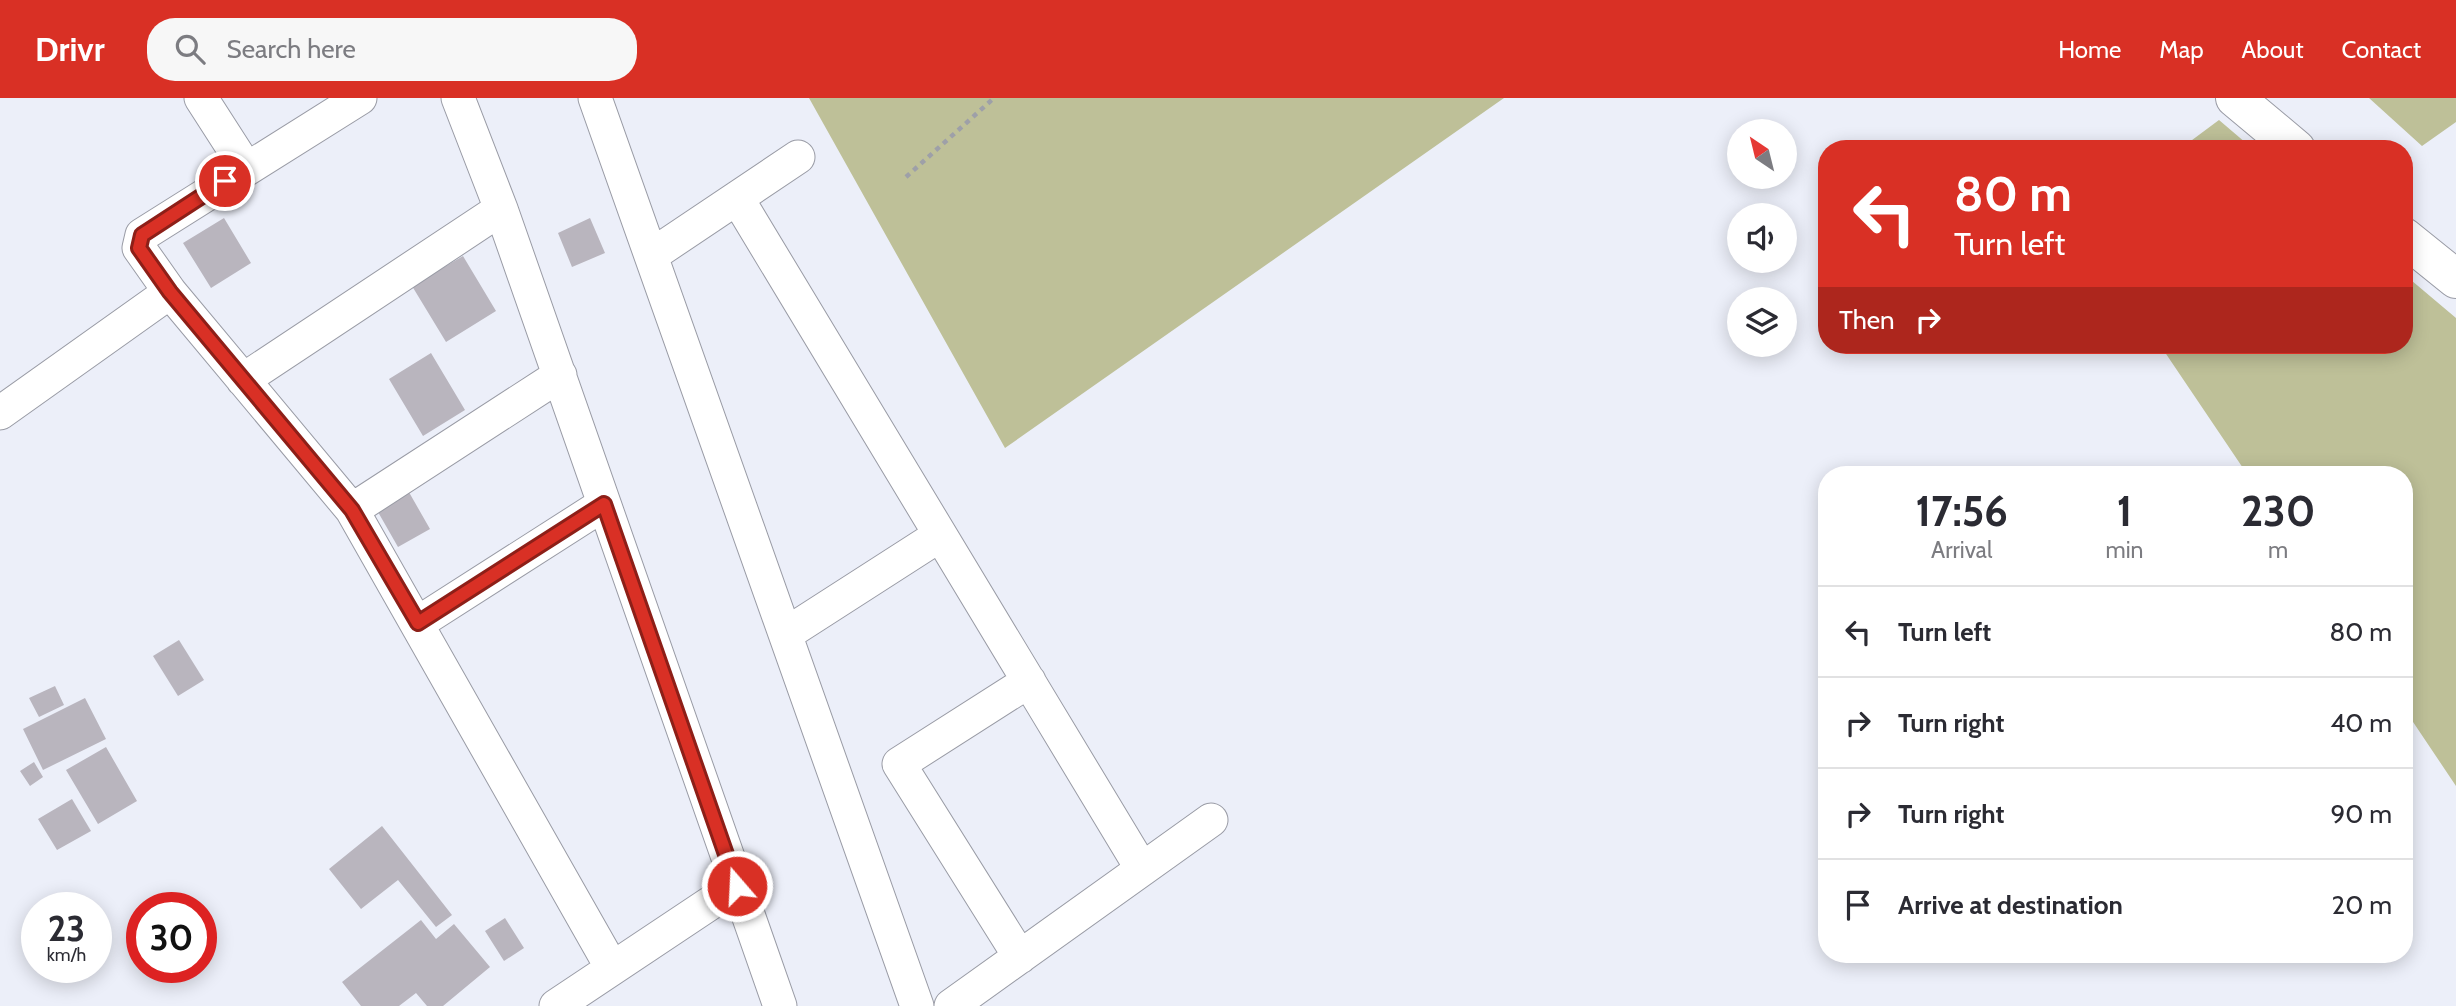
<!DOCTYPE html>
<html lang="en">
<head>
<meta charset="utf-8">
<style>
  :root { --surface:#fff; --page:#f7f7f7; --text:#2b2b33; --muted:#7c7c81; --line:#e1e1e2; --accent:#d93025 }
  body { margin:0; font-family:Cabin,sans-serif; background:var(--page); color:var(--text); height:100vh; display:flex; flex-direction:column; font-size:26px; white-space:nowrap }
  * { box-sizing:border-box; margin:0 }
  p { font-size:23px; color:var(--muted) }
  .icon { flex:none; width:38px; height:38px; fill:none; stroke:currentColor; stroke-width:2; stroke-linecap:round; stroke-linejoin:round }
  .map { position:relative; flex:1; overflow:hidden }
  .drawer { position:absolute; left:1818px; top:368px; width:595px; height:497px; display:flex; flex-direction:column; background:var(--surface); border-radius:28px; box-shadow:0 4px 18px #0003 }
  .drawer>* { flex:none }
  .guide { position:absolute; left:1818px; top:42px; width:595px; height:214px; border-radius:28px; box-shadow:0 4px 18px #0003; background:#d93025; color:#fff; overflow:hidden }
  .needle { width:46px; rotate:325deg }
  .tools { position:absolute; left:1727px; top:21px; display:grid; gap:14px }
  .tools a { display:grid; place-items:center; width:70px; height:70px; border-radius:50%; background:var(--surface); box-shadow:0 4px 18px #0003; font-size:35px }
  .speed { position:absolute; left:21px; top:794px; display:flex; gap:14px; font-size:35px; font-weight:700; text-align:center }
  .speed>* { display:grid; place-content:center; width:91px; height:91px; border-radius:50%; background:var(--surface); box-shadow:0 4px 18px #0003; line-height:1 }
  .speed small { font-size:18px; font-weight:400 }
  .speed .limit { border:10px solid #d22; background:#fff; color:#111 }
  .pin { position:absolute; display:grid; place-items:center; width:60px; height:60px; color:#fff; margin:-30px; border:4px solid #fff; border-radius:50%; box-shadow:0 2px 7px #0007 }
  .me { position:absolute; width:77px; margin:-38px; rotate:341deg; stroke-linejoin:round; filter:drop-shadow(0 0 5px #0008) }
  .turn { display:flex; align-items:center; gap:24px; height:147px; padding:0 21px; font-size:32px }
  .turn .icon { width:91px; height:91px; stroke-width:2.5 }
  .turn b { display:block; font-size:49px; line-height:60px }
  .then { display:flex; align-items:center; height:66px; padding:0 21px; background:#0003; gap:14px; font-size:26px }
  .eta { display:flex; justify-content:space-evenly; align-items:center; height:119px; text-align:center }
  .eta b { font-size:42px; font-weight:700; line-height:49px }
  ul { padding:0; list-style:none }
  li { display:flex; align-items:center; gap:21px; height:91px; padding:0 21px; border-top:2px solid var(--line) }
  li div { flex:1 }
  li b { display:block; font-size:26px }
  li em { font-style:normal }
  header { display:flex; align-items:center; gap:42px; box-sizing:border-box; height:98px; padding:0 35px; background:var(--accent); color:#fff }
  header strong { font-size:33px }
  nav { display:flex; gap:38px; margin-inline-start:auto; font-size:24px }
  .search { width:490px; height:63px; background:var(--page); display:flex; align-items:center; gap:18px; box-sizing:border-box; padding:0 24px; border-radius:28px; color:var(--muted); font-size:26px }
  .map>svg:first-child { display:block }
</style>
</head>
<body>
<header>
<strong>Drivr</strong>
<div class="search"><svg class="icon" aria-label="search" viewBox="0 0 24 24"><circle cx="10" cy="10" r="6"/><path d="M15 15l6 6"/></svg>Search here</div>
<nav><a>Home</a><a>Map</a><a>About</a><a>Contact</a></nav>
</header>
<div class="map">
<svg width="2456" height="908" viewBox="0 0 2456 908">
  <rect width="100%" height="100%" fill="#eceff9"/>
  <!-- green -->
  <path fill="#bec098" d="M809 0H1504L1005 350Z
    M2369 0H2456V24L2422 48Z
    M2219 22 2253 51H2180Z
    M2405 177 2456 220V688L2405 612 2404 376H2247L2160 247H2404Z"/>
  <!-- building -->
  <path fill="#b9b5be" d="M224 120 251 165 211 190 183 145Z
    M590 120 605 155 572 169 558 135Z
    M463 158 496 213 446 244 412 188Z
    M431 255 465 312 423 338 389 281Z
    M406 389 430 431 398 449 374 407Z
    M179 542 204 582 178 598 153 558Z
    M55 588 64 607 39 619 29 600Z
    M85 600 106 641 43 672 23 631Z
    M106 649 137 703 98 726 66 672Z
    M34 664 43 679 30 688 20 673Z
    M72 701 91 733 57 752 38 721Z
    M382 728 452 817 436 829 398 782 361 811 329 771Z
    M505 820 524 850 504 863 485 833Z
    M421 822 436 841 454 826 490 869 443 908H427L416 895 399 908H361L342 884Z"/>
  <g fill="none" stroke-linecap="round" stroke-linejoin="round">
    <!-- street casing -->
    <g stroke="#999ba5" stroke-width="35">
      <path id="street" d="M201 0 246 70
        M360 0 142 137 139 150 170 194 352 412 612 870
        M458 0 501 111 780 908
        M595 0 917 908
        M737 100 1142 771
        M652 157 798 59
        M243 282 501 111
        M0 315 170 194
        M352 412 560 277
        M418 525 604 406
        M786 536 940 437
        M1020 859 899 666 1029 583
        M556 908 736 788
        M951 908 1211 722"/>
    </g>
    <!-- secondary casing -->
    <g stroke="#999ba5" stroke-width="40">
      <path id="secondary" d="M2235 0 2296 51
        M2404 139 2456 181"/>
    </g>
    <!-- path -->
    <path stroke="#9ea0a8" stroke-width="4.5" stroke-dasharray="5 5" stroke-linecap="butt" d="M906 79 994 0"/>
    <!-- street -->
    <use href="#street" stroke="#fff" stroke-width="33"/>
    <!-- secondary -->
    <use href="#secondary" stroke="#fff" stroke-width="38"/>
  </g>
  <g fill="none" stroke-linecap="round" stroke-linejoin="round">
    <!-- route casing -->
    <g stroke="#8d1f18" stroke-width="18">
      <path id="route" d="M225 83 142 137 139 150 170 194 352 412 418 525 604 406 737 788"/>
    </g>
    <!-- route -->
    <use href="#route" stroke="#d93025" stroke-width="12"/>
  </g>
</svg>
<div class="tools">
<a><svg class="needle" viewBox="-14 -14 28 28"><path d="M0-13l5 13h-10z" fill="#e53935"/><path d="M0 13l5-13h-10z" fill="#7c7c81"/></svg></a>
<a><svg class="icon" aria-label="sound" viewBox="0 0 24 24"><path d="M4 9h4l5-4v14l-5-4H4zM17 9q2 3 0 6"/></svg></a>
<a><svg class="icon" aria-label="layers" viewBox="0 0 24 24"><path d="M12 4l9 5-9 5-9-5zM3 14l9 5 9-5"/></svg></a>
</div>
<div class="speed"><div>23<small>km/h</small></div><div class="limit">30</div></div>
<div class="pin" style="left:225px;top:83px;background:#d93025"><svg class="icon" aria-label="arrive" viewBox="0 0 24 24"><path d="M6 21V4h12l-3 4 3 4H6"/></svg></div>
<svg class="me" style="left:737px;top:788px" viewBox="-20 -20 40 40"><circle r="17" fill="#d93025" stroke="#fff" stroke-width="3"/><path d="M0-11L8 9 0 5-8 9z" fill="#fff"/></svg>
<div class="guide">
<div class="turn"><svg class="icon" aria-label="left" viewBox="0 0 24 24"><path d="M17 20v-9H6M10 6l-5 5 5 5"/></svg><div><b>80 m</b>Turn left</div></div>
<div class="then">Then<svg class="icon" aria-label="right" viewBox="0 0 24 24"><path d="M7 20v-9h11M14 6l5 5-5 5"/></svg></div>
</div>
<section class="drawer">
<div class="eta">
<div><b>17:56</b><p>Arrival</p></div>
<div><b>1</b><p>min</p></div>
<div><b>230</b><p>m</p></div>
</div>
<ul>
<li><svg class="icon" aria-label="left" viewBox="0 0 24 24"><path d="M17 20v-9H6M10 6l-5 5 5 5"/></svg><div><b>Turn left</b></div><em>80 m</em></li>
<li><svg class="icon" aria-label="right" viewBox="0 0 24 24"><path d="M7 20v-9h11M14 6l5 5-5 5"/></svg><div><b>Turn right</b></div><em>40 m</em></li>
<li><svg class="icon" aria-label="right" viewBox="0 0 24 24"><path d="M7 20v-9h11M14 6l5 5-5 5"/></svg><div><b>Turn right</b></div><em>90 m</em></li>
<li><svg class="icon" aria-label="arrive" viewBox="0 0 24 24"><path d="M6 21V4h12l-3 4 3 4H6"/></svg><div><b>Arrive at destination</b></div><em>20 m</em></li>
</ul>
</section>
</div>
</body>
</html>
